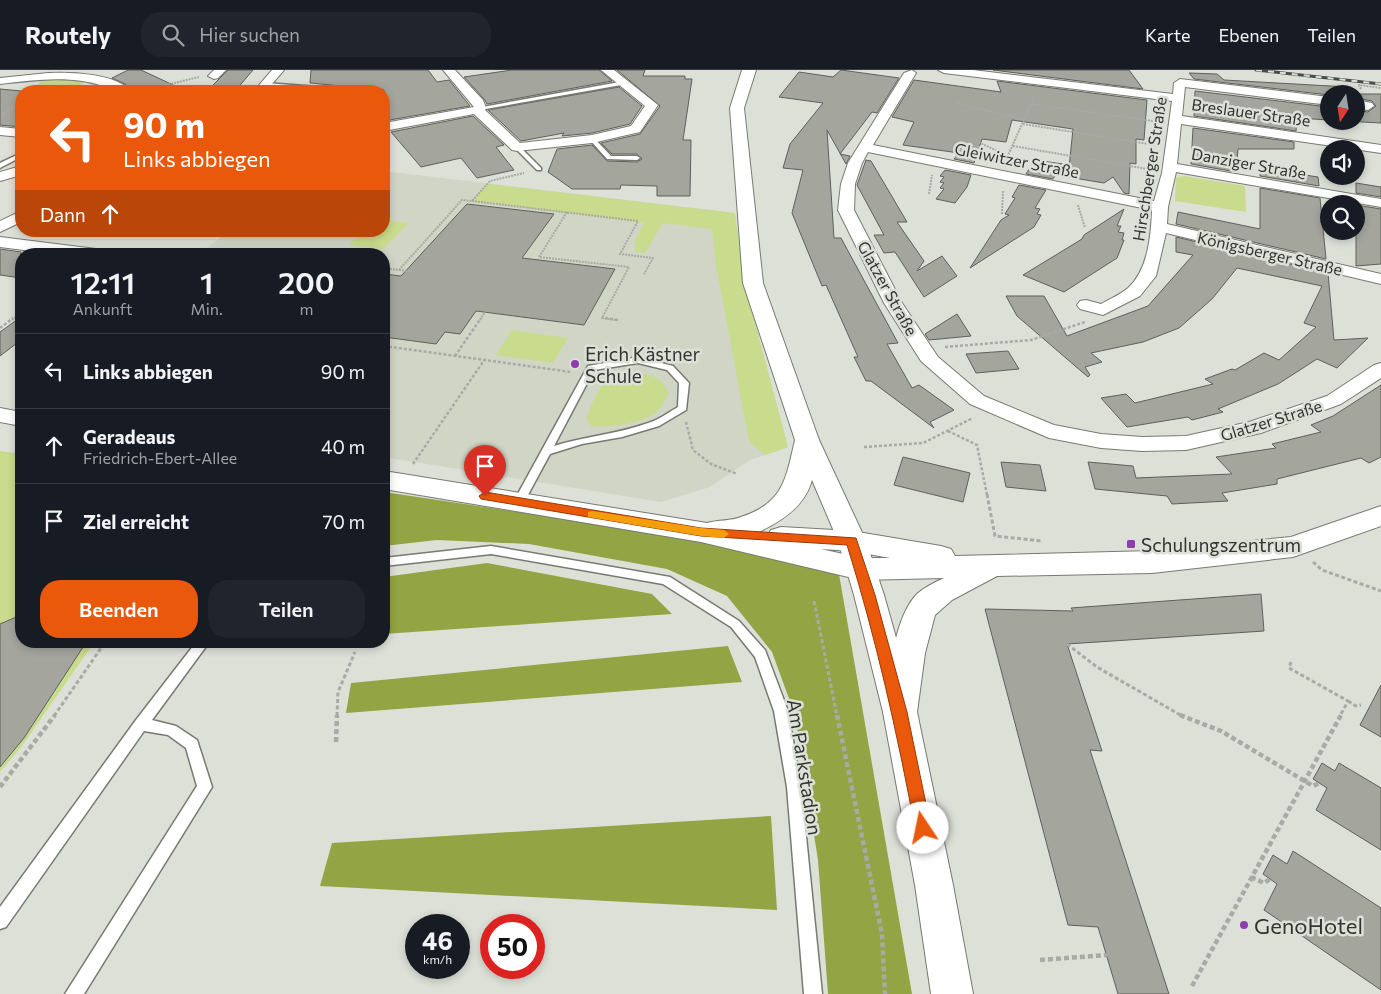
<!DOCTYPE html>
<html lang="de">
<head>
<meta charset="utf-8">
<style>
  :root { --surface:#171b24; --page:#20242c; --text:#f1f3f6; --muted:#9ea1a6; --line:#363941; --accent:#ea580c }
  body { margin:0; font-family:Commissioner,sans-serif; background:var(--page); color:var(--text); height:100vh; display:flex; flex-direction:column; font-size:19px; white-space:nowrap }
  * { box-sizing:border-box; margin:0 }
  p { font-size:16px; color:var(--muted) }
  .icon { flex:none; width:28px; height:28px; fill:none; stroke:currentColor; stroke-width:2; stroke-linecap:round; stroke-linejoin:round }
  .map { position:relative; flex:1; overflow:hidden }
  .panel { position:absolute; left:15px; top:178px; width:375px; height:400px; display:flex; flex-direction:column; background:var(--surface); border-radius:20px; box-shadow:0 2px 8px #0003 }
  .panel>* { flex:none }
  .top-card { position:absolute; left:15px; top:15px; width:375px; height:152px; border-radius:20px; box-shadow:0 2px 8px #0003; background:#ea580c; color:#fff; overflow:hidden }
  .needle { width:32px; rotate:192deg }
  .controls { position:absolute; left:1320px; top:15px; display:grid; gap:10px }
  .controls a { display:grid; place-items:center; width:45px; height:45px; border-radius:50%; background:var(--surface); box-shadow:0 2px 8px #0003; font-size:25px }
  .speed { position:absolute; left:405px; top:844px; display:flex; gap:10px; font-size:25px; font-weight:700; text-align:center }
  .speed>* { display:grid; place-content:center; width:65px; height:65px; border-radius:50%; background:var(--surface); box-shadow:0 2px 8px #0003; line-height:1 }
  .speed small { font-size:12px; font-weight:400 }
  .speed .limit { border:8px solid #d22; background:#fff; color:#111 }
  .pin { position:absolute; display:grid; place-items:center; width:42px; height:42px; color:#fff; margin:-51px -21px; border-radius:50% 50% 50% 0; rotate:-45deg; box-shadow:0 0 5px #0007 }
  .pin .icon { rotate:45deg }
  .me { position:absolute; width:55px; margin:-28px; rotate:349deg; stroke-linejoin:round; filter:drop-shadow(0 0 4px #0008) }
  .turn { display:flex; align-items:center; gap:18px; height:105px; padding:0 25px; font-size:22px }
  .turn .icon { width:65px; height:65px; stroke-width:2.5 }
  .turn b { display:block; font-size:35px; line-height:42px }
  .then { display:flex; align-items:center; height:48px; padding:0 25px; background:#0003; gap:10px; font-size:19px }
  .eta { display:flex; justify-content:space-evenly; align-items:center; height:85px; text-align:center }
  .eta b { font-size:30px; font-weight:600; line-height:35px }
  .action { display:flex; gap:10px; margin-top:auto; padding:10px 25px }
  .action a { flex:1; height:58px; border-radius:20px; background:var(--accent); color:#fff; font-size:20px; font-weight:600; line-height:58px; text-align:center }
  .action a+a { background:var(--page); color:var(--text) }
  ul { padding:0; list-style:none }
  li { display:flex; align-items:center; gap:15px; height:75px; padding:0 25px; border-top:1px solid var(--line) }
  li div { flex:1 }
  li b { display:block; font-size:19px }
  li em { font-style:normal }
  header { display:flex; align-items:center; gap:30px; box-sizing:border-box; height:70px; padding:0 25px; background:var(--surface); border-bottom:1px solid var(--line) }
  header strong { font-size:24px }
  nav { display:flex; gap:28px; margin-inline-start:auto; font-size:18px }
  .search { width:350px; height:45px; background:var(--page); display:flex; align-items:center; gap:12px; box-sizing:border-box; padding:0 18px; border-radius:20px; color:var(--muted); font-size:19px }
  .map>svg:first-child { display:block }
</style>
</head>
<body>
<header>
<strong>Routely</strong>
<div class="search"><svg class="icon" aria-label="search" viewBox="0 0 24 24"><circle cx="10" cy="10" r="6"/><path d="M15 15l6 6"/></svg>Hier suchen</div>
<nav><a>Karte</a><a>Ebenen</a><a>Teilen</a></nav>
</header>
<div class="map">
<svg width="1381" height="924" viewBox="0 0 1381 924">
  <rect width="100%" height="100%" fill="#dde0d7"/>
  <!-- built -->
  <path fill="#d1d5c6" d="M384 101 735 143 744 211 788 377 750 390 710 417 661 432 384 387V184H199L229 161H384Z"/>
  <!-- green -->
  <path fill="#c9db8c" d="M78 7 92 10 64 21H32L41 11Z
    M1184 106 1245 116 1246 142 1175 131 1176 108Z
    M488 114 735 143 744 211 788 377 765 385 749 371 716 195 712 159 663 153 645 183 635 182V170L644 153 472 131Z
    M384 150 409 153 383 179 349 175 363 161H384Z
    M512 260 568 268 553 293 496 285Z
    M638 303C653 305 663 308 669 324 665 330 660 340 654 344 639 354 609 358 591 356L586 348C600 317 600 306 638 303Z
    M0 381 21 384V571H95L22 676 0 702Z"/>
  <!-- forest -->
  <path fill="#92a443" d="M384 422 666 464 777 486 839 504 912 924H828L818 790 795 645 772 582 727 526 667 499 529 474 437 470 384 476Z
    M487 493 652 524 672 544 384 564V507Z
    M728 576 742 612 346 643 351 613Z
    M771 746 777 840 320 816 332 773Z"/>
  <!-- building -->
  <path fill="#a4a69e" stroke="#5e6059" d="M128 0H141L186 21H133L125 14 112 8Z
    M228 0H253L236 20H208Z
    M311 0H428L437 12 449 10 470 36 384 51V20L310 13Z
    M512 0H599L612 11 487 34 484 29 464 7Z
    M617 0H645L643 6H685V9H692L683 70H691L690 126H657V116L621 115 620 119H572L548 102 557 79 592 75 607 91 637 92 642 89 637 84H612L601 73 640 64 660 36Z
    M841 0 899 8 877 43 872 42 840 84 850 86 846 94 827 60 834 168H841L898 273 887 274 912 318 919 315 954 340 930 352 934 358 871 311H866L854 287H858L826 215 822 216 792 143 803 100 783 98 790 74 823 33 779 27 799 2 833 7Z
    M993 0H1129L1143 19Z
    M1189 3 1217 4 1224 10 1348 17 1356 24H1381V53L1345 51H1356V40L1368 42 1376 36 1372 31 1356 28V24L1329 25 1194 9Z
    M914 10 1001 22 997 11 1147 30 1144 70 1136 69V94L1130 93 1129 124 1124 123 1113 107 1104 113 1068 107 1073 59 1012 50 1006 72 982 69 974 93 954 89 959 83 903 75 914 52 892 47Z
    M619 17 642 36 630 54 592 63 562 66 564 63 521 71 488 40Z
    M0 19 21 21V57L0 55Z
    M1195 21 1329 37V50L1297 48 1296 61 1194 46Z
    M473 46 504 75 496 77 514 100 477 108 461 88 421 97 391 62Z
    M1193 58 1294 72V79H1238L1236 102 1191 94Z
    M866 90 871 91 907 152H897L924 191 917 201 942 186 957 206 924 227 895 182 884 183 874 165H884L857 115Z
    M1035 90 1063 94 1053 109 1026 104Z
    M1260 98 1318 107 1319 116 1260 106Z
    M945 100 971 105 967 117 955 133 936 129 944 119 940 118 944 113 940 112 944 107 940 106Z
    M1356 113 1381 117V127L1356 123Z
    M1019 115 1046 120 1035 138 1040 139 1037 144 1041 145 1034 157 970 198 1001 150 1009 145 1005 144 1015 128 1012 127Z
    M1260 118 1320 128 1326 189 1176 154 1178 142 1260 159Z
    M467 134 554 144 522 188 615 199 584 255 476 241 460 264 445 262 436 274 384 267V204L401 206Z
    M1356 135 1381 139V194L1356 196Z
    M1124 139 1117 156H1121L1118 162 1124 163 1122 170H1124L1117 188 1092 204 1064 222 1023 205 1082 169 1084 165Z
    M1176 167 1328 203 1334 270 1368 268 1337 298 1317 289 1278 314 1218 339 1223 342 1192 350 1188 347 1127 357 1101 328 1126 324 1135 333 1213 314 1205 309 1232 299 1235 300 1264 283 1279 290 1316 257 1304 253 1322 216 1237 198 1212 229 1179 258 1143 272 1091 283 1102 292 1085 297 1090 305 1088 307 1017 246 1006 226H1044L1067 266 1148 236 1193 185 1176 182Z
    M0 179 21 182V208L0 205Z
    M957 244 971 266 929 270 925 264Z
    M21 247V270L0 286V262Z
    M1008 281 1019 299 976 303 966 284Z
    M1381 315V387L1369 393 1361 388 1277 409V414L1222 423 1228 431 1172 434 1167 426 1095 419 1088 392 1133 396 1136 408 1232 404 1216 387 1276 378 1272 374 1321 362 1311 355 1333 346Z
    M903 387 970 403 963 432 894 415Z
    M1001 392 1040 395 1046 421 1006 417Z
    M1261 524 1264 561 1067 574 1102 681 1090 680 1169 924H1118L1098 857 1068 855 985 539 1073 541 1071 538Z
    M21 545V571H87L24 668 0 697V554Z
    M1381 615V667L1360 655Z
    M1322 693 1335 701 1339 693 1381 718V780L1316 740 1327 718 1313 709Z
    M1293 781 1381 838V920L1264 840 1277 814 1263 804 1273 785 1287 794Z"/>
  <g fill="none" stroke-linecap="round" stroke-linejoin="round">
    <!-- service casing -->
    <g stroke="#787a72" stroke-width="3">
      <path id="service" d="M625 11 627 14 480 40 477 38Z
        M265 13 346 19 349 21H330L267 16Z
        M590 68H594L611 86H637L640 88 637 90 607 89 590 70Z
        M515 76H519L541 98V100H537L515 78Z
        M21 83V87L0 98V93Z
        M638 287 673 296 687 311 689 313 686 340 659 356 622 367 582 374 550 384 523 434H515L514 431 588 296ZM638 293 667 300 679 313 678 337C669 342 660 349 651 352 619 364 586 366 554 376L594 300Z
        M491 476 670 507 739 551 765 580 788 641 801 717 822 924H804L787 717 774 641 755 587 731 557 663 514 491 484 384 496V488Z
        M197 571H210L152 650 176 656 197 670 212 717 84 924H65L197 716 186 678 168 665 144 661 6 857 0 859V837L136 650Z"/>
    </g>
    <!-- minor casing -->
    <g stroke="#787a72" stroke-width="2">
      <path id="minor" d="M214 0H226L218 8 214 9 208 6Z
        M272 0H284L266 21H254Z
        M443 0H455L483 30 486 38 485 40 520 73 592 65 631 56 645 36 601 0H614L658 35 640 62 592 73 517 81 512 80 474 44 384 61V53L474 37Z
        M912 0 916 3 873 75 1154 131 1162 103 1172 31 944 3 938 0H973L1173 24 1174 13 1180 9 1329 27V35L1185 17 1182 46 1381 75V83L1181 54 1177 94 1381 129V137L1176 102 1168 137 1167 154 1381 204V214L1166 163 1156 206 1140 226 1103 245 1080 239 1077 235 1080 231 1086 230 1101 234C1110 229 1121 224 1128 218 1148 200 1151 166 1152 140L868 82 862 93 855 114 854 140 902 233 938 287 984 326 1054 355 1101 364 1142 367 1186 366 1249 352 1327 326 1374 295 1381 293V308L1341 334 1261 363 1186 380 1142 381 1101 378 1049 368 970 334 921 291 884 233 838 140 841 114 848 93 904 3Z
        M48 3C70 2 115 3 131 21 114 22 99 13 82 11 55 7 27 11 0 14V8Z
        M1356 30 1372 33 1374 36 1368 40 1356 38Z
        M0 57 21 59V67L0 65Z
        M21 96V105L0 111V102Z
        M21 141V152L0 162V151Z
        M0 167 96 179 104 184H55L0 177Z"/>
    </g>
    <!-- tertiary casing -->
    <g stroke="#787a72" stroke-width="2">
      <path id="tertiary" d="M0 338 21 342V356L0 352Z
        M807 362 816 364 819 370C817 384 816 399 811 413 803 439 777 454 754 464L767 467 771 460 781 457 852 461 941 476 951 479 955 486 1152 481 1291 467 1381 436V456L1293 487 1152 503 997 506 952 530 935 545 925 583 917 642 912 652 900 656 888 652 883 642C889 610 893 548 917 524 925 517 935 512 944 508L861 510 701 472 384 419V401L707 453C718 450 731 451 741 447 784 433 786 408 795 370L798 364ZM821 479 852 481 890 488H861Z"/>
    </g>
    <!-- secondary casing -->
    <g stroke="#787a72" stroke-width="2">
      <path id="secondary" d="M742 0H756L744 38 763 213 819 370 866 471 884 525 917 642 953 815 973 924H931L915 815 883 642 854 525 838 471 795 370 743 213 730 38Z"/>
    </g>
    <!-- path-far3 -->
    <path stroke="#a8aba3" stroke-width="2" stroke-dasharray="2 1" stroke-linecap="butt" d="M1361 19 1359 15 1381 18
      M142 21 199 7
      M958 33 1024 50
      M1032 34 1160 52
      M2 45 21 32
      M1023 54 1155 75
      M976 71 1008 86
      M1013 76 1153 100
      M1006 90 1035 25
      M929 124 932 105
      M472 131 638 151 620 184 653 188 644 204
      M1078 135 1085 158
      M567 142 539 187 629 197 602 248 615 250
      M1002 144 1003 120
      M384 198 399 200 462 130 472 131 490 111 524 103
      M399 200 420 202
      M12 250 21 243
      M480 250 485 242"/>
    <!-- path-far2 -->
    <path stroke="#a8aba3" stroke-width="2.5" stroke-dasharray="3 2" stroke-linecap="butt" d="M605 248 618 250
      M0 258 13 248
      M384 276 571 302
      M945 277 1031 270 1085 252
      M455 286 481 248
      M686 352 693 380 711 394 737 404
      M948 361 977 375 987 425
      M864 377 923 373 973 348
      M413 394 485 289"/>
    <!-- path-far1 -->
    <path stroke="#a8aba3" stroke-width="3" stroke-dasharray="4 2.5" stroke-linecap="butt" d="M987 424 995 466 1042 471
      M384 437 388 430
      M1313 492 1322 500 1381 521
      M814 531 837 646
      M345 571V576
      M1067 574 1097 597 1182 646
      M1291 592 1289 598 1348 631 1340 646
      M1348 631 1356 636 1361 635
      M54 646 106 571
      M337 646 338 622 355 582"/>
    <!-- path -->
    <path stroke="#a8aba3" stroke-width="4.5" stroke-dasharray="5 3" stroke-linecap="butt" d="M837 645 882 864 885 924
      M1180 645 1221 661 1313 716 1320 713
      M336 672 337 645
      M0 717 55 645
      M1251 807 1264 813 1270 809
      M1040 890 1107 885
      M1192 916 1341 645"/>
    <!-- service -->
    <use href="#service" fill="#fff" fill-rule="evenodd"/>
    <!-- minor -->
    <use href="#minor" fill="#fff" fill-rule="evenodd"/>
    <!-- tertiary -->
    <use href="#tertiary" fill="#fff" fill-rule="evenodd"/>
    <!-- secondary -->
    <use href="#secondary" fill="#fff" fill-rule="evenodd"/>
    <!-- rail casing -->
    <g stroke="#4a4b47" stroke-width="3">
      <path id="rail" d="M1256 0 1381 14"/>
    </g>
    <!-- rail -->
    <use href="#rail" stroke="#dde0d7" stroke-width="2" stroke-dasharray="6" stroke-linecap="butt"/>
  </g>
  <!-- route -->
  <path fill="#ea580c" stroke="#983908" d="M485 422 701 458 856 468 875 525 907 642 931 758 928 763 923 765 918 763 915 758C897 662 876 568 847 475L701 466 481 429 479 426Z"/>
  <!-- slow -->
  <path fill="#f59e0b" d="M592 441 701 458 724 460 729 464 724 468 701 466 588 447V442Z"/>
  <!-- markers -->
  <g fill="#8e3dad" stroke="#dde0d7" stroke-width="2">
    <circle cx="575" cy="294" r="5"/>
    <rect x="1126" y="469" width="10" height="10" rx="2.5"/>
    <circle cx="1244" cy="855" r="5"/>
  </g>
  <g text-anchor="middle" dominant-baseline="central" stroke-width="5" stroke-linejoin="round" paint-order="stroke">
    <!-- far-street labels -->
    <g font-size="16" fill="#333431" stroke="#dde0d7">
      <text transform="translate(1251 42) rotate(8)">Breslauer Straße</text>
      <text transform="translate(1017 90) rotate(11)">Gleiwitzer Straße</text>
      <text transform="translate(1249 93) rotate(10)">Danziger Straße</text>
      <text transform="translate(1149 99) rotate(-81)">Hirschberger Straße</text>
      <text transform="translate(1270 183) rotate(13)">Königsberger Straße</text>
      <text transform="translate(888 218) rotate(61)">Glatzer Straße</text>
      <text transform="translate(1271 350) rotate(-17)">Glatzer Straße</text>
    </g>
    <!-- poi labels -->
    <g font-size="19" fill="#333431" stroke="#dde0d7" text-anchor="start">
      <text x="585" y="283">Erich Kästner<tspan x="585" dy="22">Schule</tspan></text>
      <text x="1141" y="474">Schulungszentrum</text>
    </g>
    <!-- street labels -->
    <g font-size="19" fill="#333431" stroke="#dde0d7">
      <text transform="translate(805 697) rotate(81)">Am Parkstadion</text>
    </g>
    <!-- near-poi labels -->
    <g font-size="22" fill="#333431" stroke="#dde0d7" text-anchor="start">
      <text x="1254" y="855">GenoHotel</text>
    </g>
  </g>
</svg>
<div class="controls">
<a><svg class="needle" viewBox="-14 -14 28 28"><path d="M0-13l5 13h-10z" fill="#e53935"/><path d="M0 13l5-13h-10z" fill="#9ea1a6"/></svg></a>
<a><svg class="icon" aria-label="sound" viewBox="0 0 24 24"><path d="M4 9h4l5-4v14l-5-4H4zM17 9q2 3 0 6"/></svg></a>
<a><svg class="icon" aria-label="search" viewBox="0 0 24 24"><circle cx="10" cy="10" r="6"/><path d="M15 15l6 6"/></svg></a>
</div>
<div class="speed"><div>46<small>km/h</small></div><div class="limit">50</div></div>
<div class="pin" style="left:485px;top:426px;background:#d93025"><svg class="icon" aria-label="arrive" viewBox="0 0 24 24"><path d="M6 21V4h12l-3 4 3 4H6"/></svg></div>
<svg class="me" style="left:923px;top:758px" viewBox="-20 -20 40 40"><circle r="19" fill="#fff"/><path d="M0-13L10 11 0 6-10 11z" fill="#ea580c"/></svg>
<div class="top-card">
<div class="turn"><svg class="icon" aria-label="left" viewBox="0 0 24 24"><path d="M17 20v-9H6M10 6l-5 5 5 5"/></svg><div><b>90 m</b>Links abbiegen</div></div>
<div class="then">Dann<svg class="icon" aria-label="ahead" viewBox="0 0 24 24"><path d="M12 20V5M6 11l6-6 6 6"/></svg></div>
</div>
<section class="panel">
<div class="eta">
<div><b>12:11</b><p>Ankunft</p></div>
<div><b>1</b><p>Min.</p></div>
<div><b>200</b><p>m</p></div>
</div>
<ul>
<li><svg class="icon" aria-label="left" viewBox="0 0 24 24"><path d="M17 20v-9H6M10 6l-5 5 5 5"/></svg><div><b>Links abbiegen</b></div><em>90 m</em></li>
<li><svg class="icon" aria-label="ahead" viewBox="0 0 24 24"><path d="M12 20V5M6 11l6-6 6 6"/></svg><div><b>Geradeaus</b><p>Friedrich-Ebert-Allee</p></div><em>40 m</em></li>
<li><svg class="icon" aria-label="arrive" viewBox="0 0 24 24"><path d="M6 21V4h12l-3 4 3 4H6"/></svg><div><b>Ziel erreicht</b></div><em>70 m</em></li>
</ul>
<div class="action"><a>Beenden</a><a>Teilen</a></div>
</section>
</div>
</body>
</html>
